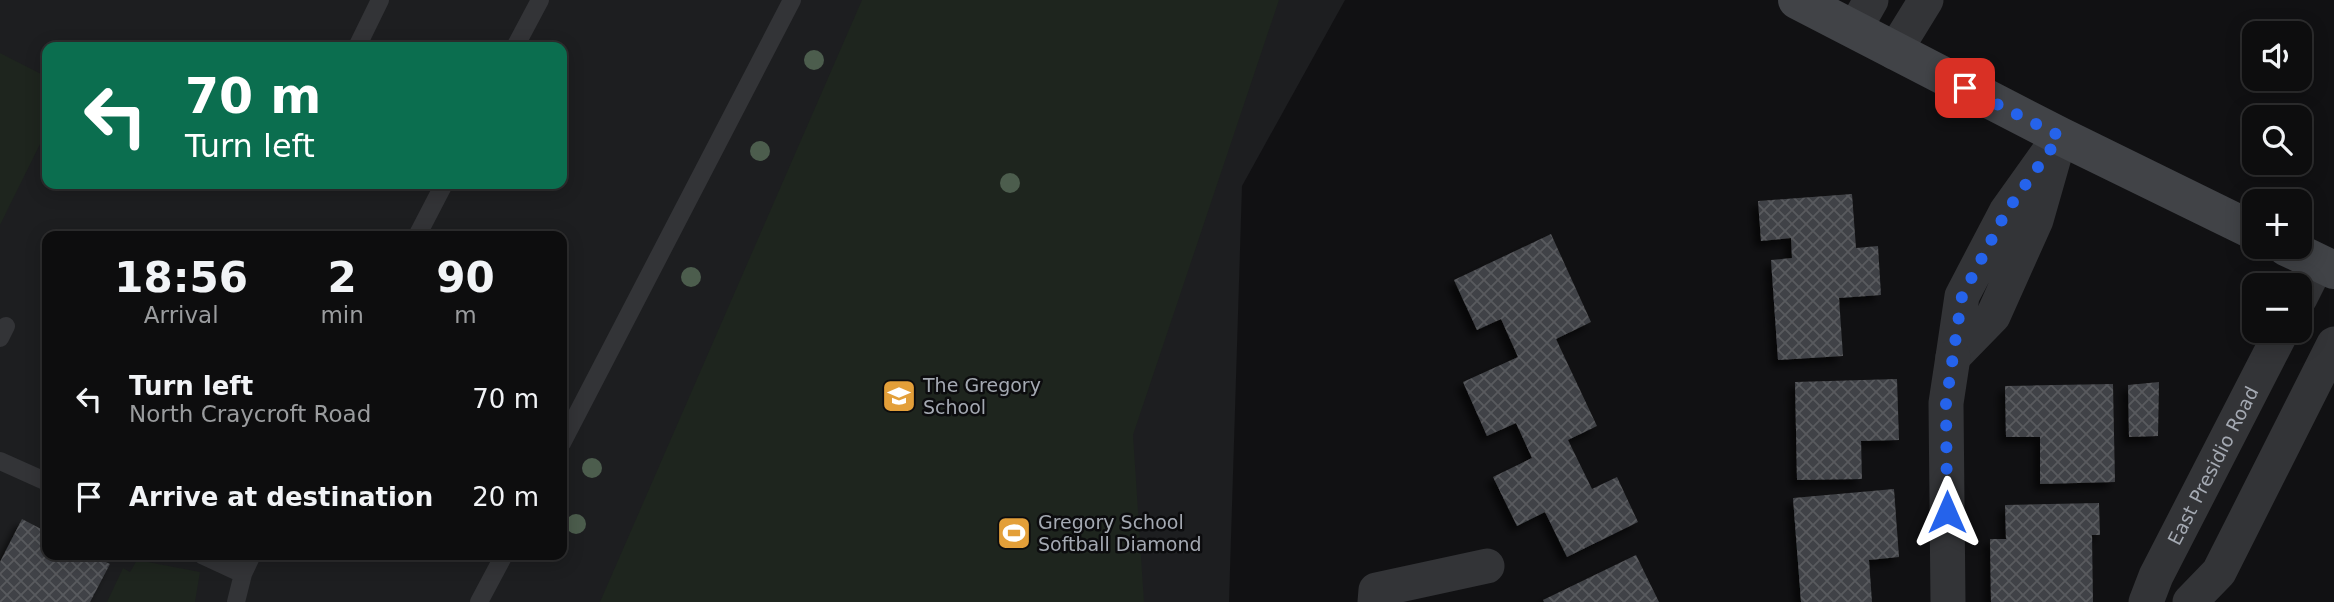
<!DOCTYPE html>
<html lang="en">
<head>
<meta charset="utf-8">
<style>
  :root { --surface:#0d0d0e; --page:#161617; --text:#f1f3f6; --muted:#9a9c9e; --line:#2d2d2e }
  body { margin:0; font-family:"DejaVu Sans",sans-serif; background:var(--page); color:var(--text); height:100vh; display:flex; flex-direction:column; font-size:26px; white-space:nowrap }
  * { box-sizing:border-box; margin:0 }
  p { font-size:23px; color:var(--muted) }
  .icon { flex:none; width:38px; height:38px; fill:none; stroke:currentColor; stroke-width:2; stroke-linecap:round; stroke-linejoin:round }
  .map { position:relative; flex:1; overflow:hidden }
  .sheet { position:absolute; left:42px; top:231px; width:525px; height:329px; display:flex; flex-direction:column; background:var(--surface); border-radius:14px; box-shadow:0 4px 18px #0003,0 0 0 2px var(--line) }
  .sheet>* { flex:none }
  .top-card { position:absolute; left:42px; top:42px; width:525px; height:147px; border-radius:14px; box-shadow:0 4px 18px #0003,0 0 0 2px var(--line); background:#0b6e4f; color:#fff; overflow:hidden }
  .buttons { position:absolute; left:2242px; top:21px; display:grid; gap:14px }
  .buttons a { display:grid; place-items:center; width:70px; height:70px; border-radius:14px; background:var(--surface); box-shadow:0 4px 18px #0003,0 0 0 2px var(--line); font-size:35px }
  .pin { position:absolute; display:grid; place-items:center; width:60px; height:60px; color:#fff; margin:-30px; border-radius:14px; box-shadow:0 4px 10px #0006 }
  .me { position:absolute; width:77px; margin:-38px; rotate:0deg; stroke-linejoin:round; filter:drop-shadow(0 0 5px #0008) }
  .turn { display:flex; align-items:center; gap:24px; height:147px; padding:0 28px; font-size:32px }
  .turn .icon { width:91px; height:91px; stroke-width:2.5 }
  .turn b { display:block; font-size:49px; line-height:60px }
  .eta { display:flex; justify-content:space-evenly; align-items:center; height:119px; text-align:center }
  .eta b { font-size:42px; font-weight:600; line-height:49px }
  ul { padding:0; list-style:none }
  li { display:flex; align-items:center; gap:21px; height:98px; padding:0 28px }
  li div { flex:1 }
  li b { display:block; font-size:26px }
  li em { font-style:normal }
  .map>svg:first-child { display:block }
</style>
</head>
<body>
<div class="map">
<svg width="2334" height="602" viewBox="0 0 2334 602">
  <defs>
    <pattern id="building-cross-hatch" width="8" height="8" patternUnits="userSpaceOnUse" patternTransform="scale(1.75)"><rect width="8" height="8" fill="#404246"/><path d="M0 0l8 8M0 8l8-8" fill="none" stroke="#595a5e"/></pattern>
    <filter id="shadow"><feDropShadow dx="-6" dy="6" stdDeviation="3.5" flood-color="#0009"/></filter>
  </defs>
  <rect width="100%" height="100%" fill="#111113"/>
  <!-- built -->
  <path fill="#1d1e20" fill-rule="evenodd" d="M0 0H1345L1242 186 1229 602H0ZM47 47H562V184H47ZM47 236H562V555H47Z"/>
  <!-- green -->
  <path fill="#1e251e" d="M862 0H1279L1133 435 1144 602H600Z
    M0 53 47 77V130L0 225Z
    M137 560 200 572 195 602H107L123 568 130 572Z"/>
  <!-- building -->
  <path fill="url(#building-cross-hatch)" filter="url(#shadow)" d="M1852 194 1856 248 1878 246 1881 295 1839 298 1843 356 1778 360 1771 260 1792 258 1791 238 1761 241 1758 201Z
    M1551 234 1591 322 1556 339 1597 426 1568 440 1592 489 1617 477 1638 522 1567 557 1545 512 1517 526 1493 477 1532 458 1516 423 1487 436 1463 382 1518 357 1501 319 1477 330 1454 280Z
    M1897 379 1899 440 1861 441 1862 479 1797 480 1795 382Z
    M2159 382 2158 436 2129 437 2128 385Z
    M2113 384 2115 482 2040 484V437H2006L2005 386Z
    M1894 489 1899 557 1869 560 1872 602H1801L1793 498Z
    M2099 503 2100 535H2092L2093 602H1991L1990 539H2006L2005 505Z
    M22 519 47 532V555H91L110 564 90 602H0V562Z
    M1636 555 1659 602H1544L1543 600Z"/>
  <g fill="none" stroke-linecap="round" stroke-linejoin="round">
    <!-- service -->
    <path stroke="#333437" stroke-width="18" d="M357 47 380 0
      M515 47 540 0
      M417 236 444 184
      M0 338 6 326
      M562 443 792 0
      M0 461 47 482
      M202 555 243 574
      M236 602 243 574 252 555
      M479 602 504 555"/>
    <!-- minor -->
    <g stroke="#333437" stroke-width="35">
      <path d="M1854 30 1871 0"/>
      <path d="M1894 52 1926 0"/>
      <path d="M2060 136 2036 220 1993 316 1953 357 1962 296 2006 212Z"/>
      <path d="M2300 298 2318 262"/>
      <path d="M1375 602 1376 590 1487 566"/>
      <path d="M1948 602 1946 403 1953 357"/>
      <path id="s1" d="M2146 602 2156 576 2282 331"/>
      <path d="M2190 602 2219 572 2334 344"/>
    </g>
    <!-- secondary -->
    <path stroke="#414347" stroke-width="38" d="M1797 0 2060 136 2254 231
      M2286 247 2334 270"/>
  </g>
  <!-- trees -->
  <g fill="#4c5d4d">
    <circle cx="814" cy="60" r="10"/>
    <circle cx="760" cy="151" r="10"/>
    <circle cx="1010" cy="183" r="10"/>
    <circle cx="691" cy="277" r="10"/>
    <circle cx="592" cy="468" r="10"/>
    <circle cx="576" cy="524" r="10"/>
  </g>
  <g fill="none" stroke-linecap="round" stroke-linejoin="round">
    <!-- route -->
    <path stroke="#2563eb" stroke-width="12" stroke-dasharray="0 21.6" d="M1947 512 1946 403 1962 296 2006 212 2060 136 1965 88"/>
  </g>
  <!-- icons -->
  <defs>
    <g id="school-square" transform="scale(1.75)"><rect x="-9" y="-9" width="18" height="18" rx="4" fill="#e39f39" stroke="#0c0c0e"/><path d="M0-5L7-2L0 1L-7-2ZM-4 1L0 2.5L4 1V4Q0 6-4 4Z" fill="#fff"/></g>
    <g id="stadium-square" transform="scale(1.75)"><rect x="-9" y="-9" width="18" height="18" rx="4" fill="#e39f39" stroke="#0c0c0e"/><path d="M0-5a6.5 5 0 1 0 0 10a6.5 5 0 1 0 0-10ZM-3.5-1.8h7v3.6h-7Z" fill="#fff"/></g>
  </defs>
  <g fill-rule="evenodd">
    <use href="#school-square" x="899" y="396"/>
    <use href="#stadium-square" x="1014" y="533"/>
  </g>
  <g text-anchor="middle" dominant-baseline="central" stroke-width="5" stroke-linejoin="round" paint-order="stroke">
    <!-- poi labels -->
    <g font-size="19" fill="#a4a9b2" stroke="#0c0c0e" text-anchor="start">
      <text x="923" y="385">The Gregory<tspan x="923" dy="22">School</tspan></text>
      <text x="1038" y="522">Gregory School<tspan x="1038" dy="22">Softball Diamond</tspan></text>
    </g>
    <!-- street labels -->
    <g font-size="19" fill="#a4a9b2" stroke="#0c0c0e">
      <text stroke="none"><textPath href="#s1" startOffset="152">East Presidio Road</textPath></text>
    </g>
  </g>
</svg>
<div class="buttons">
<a><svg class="icon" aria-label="sound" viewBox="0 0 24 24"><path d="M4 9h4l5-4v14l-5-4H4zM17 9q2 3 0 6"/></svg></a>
<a><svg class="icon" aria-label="search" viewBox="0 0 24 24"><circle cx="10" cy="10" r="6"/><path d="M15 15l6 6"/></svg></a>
<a>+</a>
<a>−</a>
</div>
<div class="pin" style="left:1965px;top:88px;background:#d93025"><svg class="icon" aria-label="arrive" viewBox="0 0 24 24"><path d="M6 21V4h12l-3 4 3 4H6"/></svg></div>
<svg class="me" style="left:1947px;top:512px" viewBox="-20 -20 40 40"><path d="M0-17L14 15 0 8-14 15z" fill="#2563eb" stroke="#fff" stroke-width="4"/></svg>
<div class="top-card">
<div class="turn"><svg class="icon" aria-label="left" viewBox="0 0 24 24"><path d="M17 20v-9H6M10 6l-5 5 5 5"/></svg><div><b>70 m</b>Turn left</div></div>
</div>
<section class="sheet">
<div class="eta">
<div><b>18:56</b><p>Arrival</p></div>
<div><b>2</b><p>min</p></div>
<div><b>90</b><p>m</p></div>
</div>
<ul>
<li><svg class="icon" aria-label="left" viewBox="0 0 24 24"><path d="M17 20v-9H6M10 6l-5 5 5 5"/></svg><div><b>Turn left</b><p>North Craycroft Road</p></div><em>70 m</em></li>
<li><svg class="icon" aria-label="arrive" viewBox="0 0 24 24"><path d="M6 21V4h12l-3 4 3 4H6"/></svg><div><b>Arrive at destination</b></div><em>20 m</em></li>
</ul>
</section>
</div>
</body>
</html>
